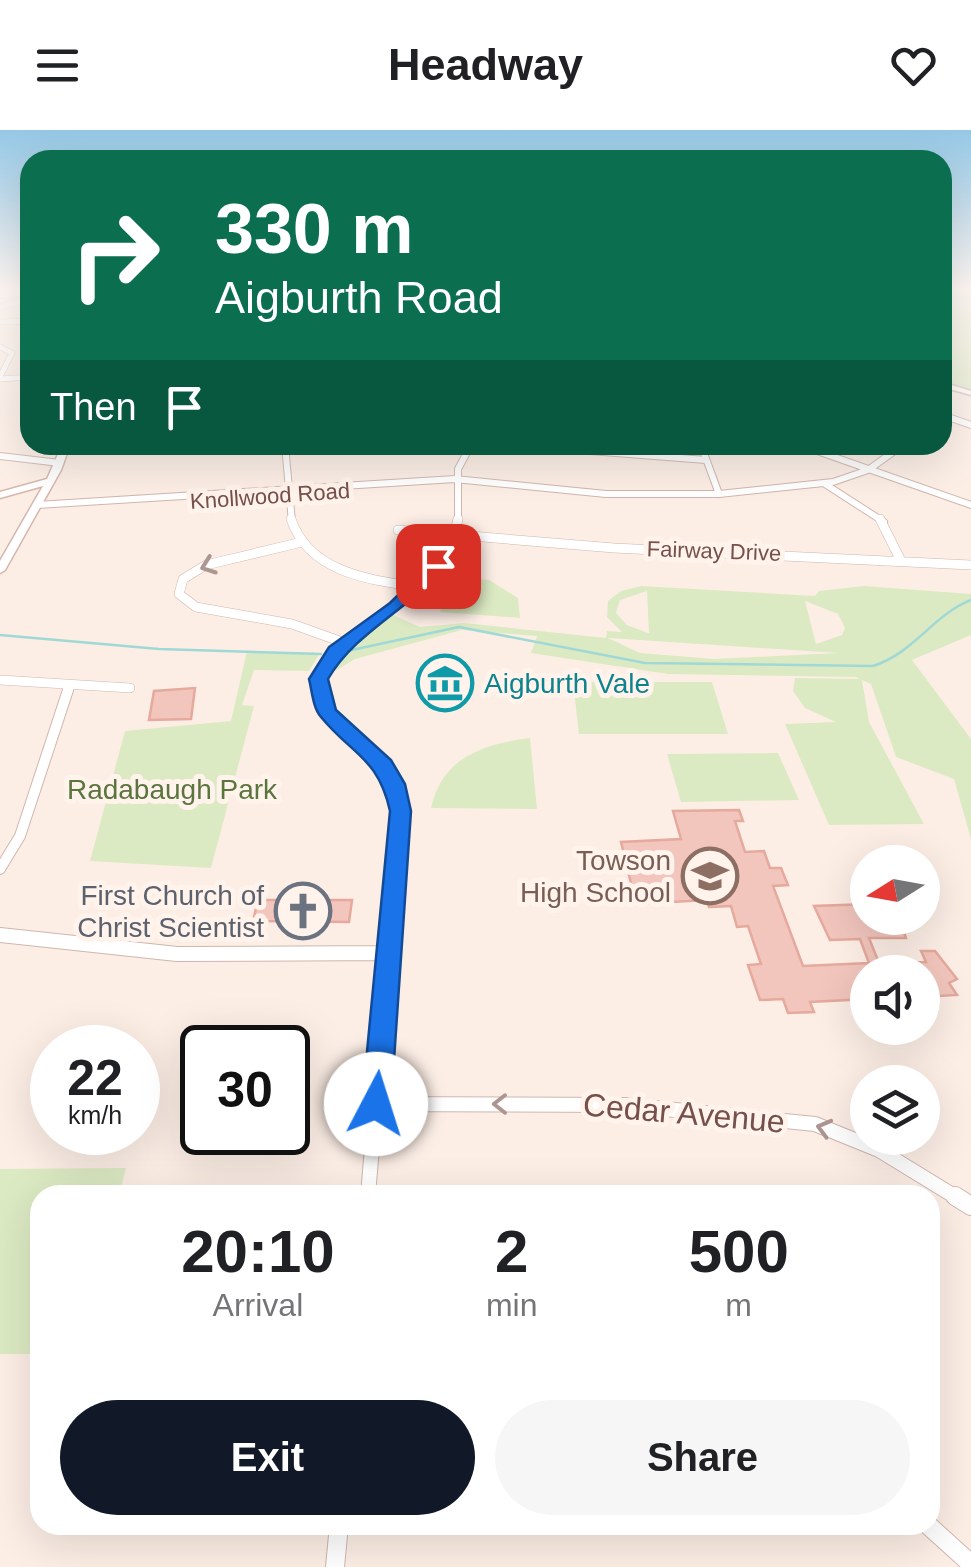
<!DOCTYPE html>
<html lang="en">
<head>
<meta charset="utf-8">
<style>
  :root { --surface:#fff; --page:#f6f6f6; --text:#202124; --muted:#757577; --accent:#111827 }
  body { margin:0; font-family:Helvetica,sans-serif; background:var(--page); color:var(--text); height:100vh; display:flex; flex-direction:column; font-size:38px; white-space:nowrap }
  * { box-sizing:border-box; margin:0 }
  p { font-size:32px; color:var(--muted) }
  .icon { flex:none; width:55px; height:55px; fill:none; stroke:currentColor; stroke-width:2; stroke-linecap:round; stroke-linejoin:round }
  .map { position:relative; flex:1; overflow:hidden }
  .panel { position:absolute; left:30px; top:1055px; width:910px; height:350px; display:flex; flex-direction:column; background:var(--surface); border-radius:30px; box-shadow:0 10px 40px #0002 }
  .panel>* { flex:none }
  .banner { position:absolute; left:20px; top:20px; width:932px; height:305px; border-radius:30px; box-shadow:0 10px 40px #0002; background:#0b6e4f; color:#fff; overflow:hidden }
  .needle { width:65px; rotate:259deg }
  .tools { position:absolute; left:850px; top:715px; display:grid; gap:20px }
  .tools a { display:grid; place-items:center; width:90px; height:90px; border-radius:50%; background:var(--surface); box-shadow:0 10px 40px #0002; font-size:50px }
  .speed { position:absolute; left:30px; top:895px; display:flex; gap:20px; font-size:50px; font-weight:700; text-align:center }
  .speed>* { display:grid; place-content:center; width:130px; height:130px; border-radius:50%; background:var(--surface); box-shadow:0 10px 40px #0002; line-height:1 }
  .speed small { font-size:25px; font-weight:400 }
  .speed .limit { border:5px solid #111; border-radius:15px; background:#fff; color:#111 }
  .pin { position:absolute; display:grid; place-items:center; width:85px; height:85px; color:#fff; margin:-42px; border-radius:20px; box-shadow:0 5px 15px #0006 }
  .me { position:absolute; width:110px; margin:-55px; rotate:5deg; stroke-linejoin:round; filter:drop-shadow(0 0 8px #0008) }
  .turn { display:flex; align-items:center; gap:35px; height:210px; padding:0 30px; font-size:45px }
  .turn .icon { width:130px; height:130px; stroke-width:2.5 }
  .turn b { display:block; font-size:70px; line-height:85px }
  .then { display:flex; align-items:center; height:95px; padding:0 30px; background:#0003; gap:20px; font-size:38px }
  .eta { display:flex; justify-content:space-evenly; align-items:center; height:170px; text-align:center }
  .eta b { font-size:60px; font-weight:700; line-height:70px }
  .button { display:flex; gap:20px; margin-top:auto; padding:20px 30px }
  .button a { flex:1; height:115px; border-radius:60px; background:var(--accent); color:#fff; font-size:40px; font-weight:700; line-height:115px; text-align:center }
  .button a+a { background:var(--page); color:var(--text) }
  header { display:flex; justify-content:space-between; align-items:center; height:130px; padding:0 30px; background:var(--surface); font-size:45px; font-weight:700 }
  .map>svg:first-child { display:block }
</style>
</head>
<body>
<header><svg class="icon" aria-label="menu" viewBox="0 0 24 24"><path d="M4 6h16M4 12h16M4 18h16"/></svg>Headway<svg class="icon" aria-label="heart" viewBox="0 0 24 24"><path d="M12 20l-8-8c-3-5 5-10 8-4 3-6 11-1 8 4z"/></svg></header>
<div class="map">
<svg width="971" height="1437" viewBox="0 0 971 1437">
  <rect width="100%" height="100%" fill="#fceee5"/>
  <!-- green -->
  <path fill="#dceac3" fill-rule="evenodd" d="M943 157H971V262L943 253Z
    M450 448 489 450 518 468 520 488 440 482Z
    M641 456 815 466 819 461 864 456 971 464V505L912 530 971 609V709L954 649 896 627 871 554 862 550 869 592 924 694 829 695 785 594 836 592 805 578 793 561 795 548 859 549 856 547 668 544 531 523 537 506 462 500 355 529 332 543 358 510 393 485 420 497 464 493 606 508 607 501 622 502 607 487 608 471 621 461ZM647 461 649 503H648L627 495 616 483 620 470ZM805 471 838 484 845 498 842 505 816 514ZM608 508H609L838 523 714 529 640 523Z
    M247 521 320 523 309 541 254 540 242 575 254 576 211 738 90 731 125 601 231 591Z
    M573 552H712L728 604H579Z
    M530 608 537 679 431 678C442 628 482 614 530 608Z
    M778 623 799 670 681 672 667 624Z
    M126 1038 119 1065H40V1224H0V1039Z"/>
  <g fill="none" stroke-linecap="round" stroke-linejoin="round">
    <!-- stream -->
    <path stroke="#a0d8d5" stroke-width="2.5" d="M0 505 159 519 321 524
      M347 521 459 497 645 533 873 536C914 523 933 485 971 470"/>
  </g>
  <!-- building -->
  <path fill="#f2c6bd" stroke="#e5a99d" stroke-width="2.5" d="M423 540 460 544 458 549 464 550 452 567 440 565 442 561 434 560 437 554 418 551Z
    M195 558 191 589 149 590 154 561Z
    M739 680 743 691H735L745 722 764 721 770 738H781L788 755 773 756 803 836 869 833 860 809 830 810 814 776 868 774V788H904L909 799H903L906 808H869L879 833 926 832 921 821H935L957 849 949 853 957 865 922 867V842H868V869L810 872 814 882 788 883 783 869 760 870 748 835 761 834 748 796 737 797 731 776 709 777 707 770 636 774 621 712 681 709 673 681Z
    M258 770H352L349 792 253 791Z"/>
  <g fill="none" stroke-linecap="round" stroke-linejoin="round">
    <!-- street-far5 casing -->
    <g stroke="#d0b6ae" stroke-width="6">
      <path id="street-far5" d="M0 166 30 163
        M0 177 30 168
        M0 192 30 191
        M0 217 12 223 0 247
        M0 249 30 247"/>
    </g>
    <!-- street-far4 casing -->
    <g stroke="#d0b6ae" stroke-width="8">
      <path id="street-far4" d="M942 285 971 295
        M285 315 292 392
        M513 315 706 330
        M701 315 719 364
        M800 315 971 375
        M0 326 60 333
        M825 354 884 392
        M37 375 455 349 606 364H719L833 352 868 340 903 315
        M458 392V339L471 315"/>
    </g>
    <!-- street-far3 casing -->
    <g stroke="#d0b6ae" stroke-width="10">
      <path id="street-far3" d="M291 389C309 443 370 450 419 457
        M880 389 901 431
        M398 400 614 418 971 435
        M302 412 206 435 183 449 179 464 196 477 292 494 345 513
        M0 550 130 558
        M67 563 70 554
        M321 563 319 549 327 532 437 437 451 418 458 389"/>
    </g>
    <!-- street-far2 casing -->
    <g stroke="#d0b6ae" stroke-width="12">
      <path id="street-far2" d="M321 560C327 601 380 620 395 659 409 696 396 745 392 783
        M0 739 20 706 68 560"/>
    </g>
    <!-- street-far1 casing -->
    <g stroke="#d0b6ae" stroke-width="16">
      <path id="street-far1" d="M0 805 177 824 390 823
        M376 974 625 975 815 994 879 1020 959 1069
        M368 1065 392 781"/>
    </g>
    <!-- street casing -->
    <g stroke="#d0b6ae" stroke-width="20">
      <path id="street" d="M955 1066 971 1076
        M928 1395 971 1434
        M335 1437 339 1395"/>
    </g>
    <!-- secondary casing -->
    <g stroke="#d6b6ad" stroke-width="3">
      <path id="secondary" d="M942 252 971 261V265L942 257Z
        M62 315H70L61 340 5 440 0 443V431L43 356 0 368V362L47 349Z"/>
    </g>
    <!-- street-far5 -->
    <use href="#street-far5" stroke="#fff" stroke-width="5"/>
    <!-- street-far4 -->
    <use href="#street-far4" stroke="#fff" stroke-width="6"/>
    <!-- street-far3 -->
    <use href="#street-far3" stroke="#fff" stroke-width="9"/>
    <!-- street-far2 -->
    <use href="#street-far2" stroke="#fff" stroke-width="10"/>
    <!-- street-far1 -->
    <use href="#street-far1" stroke="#fff" stroke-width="14"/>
    <!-- street -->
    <use href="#street" stroke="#fff" stroke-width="18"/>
    <!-- secondary -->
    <use href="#secondary" fill="#fff" fill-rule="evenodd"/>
  </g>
  <!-- one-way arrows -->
  <defs><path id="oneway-chevron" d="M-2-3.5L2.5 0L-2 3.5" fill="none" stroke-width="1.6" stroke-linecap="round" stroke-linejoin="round" transform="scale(2.5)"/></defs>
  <g stroke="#ad9692">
    <use href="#oneway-chevron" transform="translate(208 436) rotate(160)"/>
    <use href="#oneway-chevron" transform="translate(500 974) rotate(180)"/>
    <use href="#oneway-chevron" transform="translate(824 998) rotate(-165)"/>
  </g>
  <!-- sky -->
  <linearGradient id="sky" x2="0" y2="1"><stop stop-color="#95c8e6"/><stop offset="0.44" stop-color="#fef7f3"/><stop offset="1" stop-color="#fef7f3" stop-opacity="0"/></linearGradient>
  <rect width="971" height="358" fill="url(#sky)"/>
  <!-- route -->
  <path fill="#1a73e8" stroke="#114b97" stroke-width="2.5" d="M432 432 446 436C411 478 355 502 328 549L336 580 391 630 405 654 411 681 391 974 387 984 376 988 366 984 362 974 390 681C378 627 352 625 321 587 313 578 312 561 309 549L329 517 390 473Z"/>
  <!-- icons -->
  <defs>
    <g id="museum-ring" transform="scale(2.875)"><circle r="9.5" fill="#fff3ec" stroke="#0f9aa8" stroke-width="1.5"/><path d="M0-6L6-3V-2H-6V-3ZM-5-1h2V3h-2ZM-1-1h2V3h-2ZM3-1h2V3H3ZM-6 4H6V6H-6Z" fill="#0f9aa8"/></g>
    <g id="school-ring" transform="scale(2.875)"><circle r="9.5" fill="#fff3ec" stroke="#8d6e63" stroke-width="1.5"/><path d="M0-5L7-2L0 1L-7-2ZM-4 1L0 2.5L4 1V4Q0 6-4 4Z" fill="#8d6e63"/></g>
    <g id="church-ring" transform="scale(2.875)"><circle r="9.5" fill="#fff3ec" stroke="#6b7280" stroke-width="1.5"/><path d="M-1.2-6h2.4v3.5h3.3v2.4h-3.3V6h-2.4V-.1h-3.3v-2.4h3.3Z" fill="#6b7280"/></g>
  </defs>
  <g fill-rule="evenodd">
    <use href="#museum-ring" x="445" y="553"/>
    <use href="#school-ring" x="710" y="746"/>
    <use href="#church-ring" x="303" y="781"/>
  </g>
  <g text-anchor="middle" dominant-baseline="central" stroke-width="10" stroke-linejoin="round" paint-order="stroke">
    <!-- far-street labels -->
    <g font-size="22" fill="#76504a" stroke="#fff3ec">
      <text transform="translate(270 366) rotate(-4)">Knollwood Road</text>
      <text transform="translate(714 421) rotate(2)">Fairway Drive</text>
    </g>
    <!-- culture labels -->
    <g font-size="28" fill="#0d838f" stroke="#fff3ec" text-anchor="start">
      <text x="484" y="553">Aigburth Vale</text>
    </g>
    <!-- park labels -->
    <g font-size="28" fill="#5b753f" stroke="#fff3ec">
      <text x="172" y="659">Radabaugh Park</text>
    </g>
    <!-- education labels -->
    <g font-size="28" fill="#785e54" stroke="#fff3ec" text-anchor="end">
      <text x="671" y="730">Towson<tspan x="671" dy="32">High School</tspan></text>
    </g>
    <!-- worship labels -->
    <g font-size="28" fill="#5b616d" stroke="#fff3ec" text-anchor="end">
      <text x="264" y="765">First Church of<tspan x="264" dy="32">Christ Scientist</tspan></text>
    </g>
    <!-- near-street labels -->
    <g font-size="32" fill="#76504a" stroke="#fff3ec">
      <text transform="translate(684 983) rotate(5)">Cedar Avenue</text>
    </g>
  </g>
</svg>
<div class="tools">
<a><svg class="needle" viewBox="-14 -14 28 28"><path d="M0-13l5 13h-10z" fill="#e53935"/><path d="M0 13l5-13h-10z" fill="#757577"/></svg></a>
<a><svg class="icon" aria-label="sound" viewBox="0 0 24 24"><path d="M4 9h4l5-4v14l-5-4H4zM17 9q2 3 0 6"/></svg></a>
<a><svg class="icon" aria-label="layers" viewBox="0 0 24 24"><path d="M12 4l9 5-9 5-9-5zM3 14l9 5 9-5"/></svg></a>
</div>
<div class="speed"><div>22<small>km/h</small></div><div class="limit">30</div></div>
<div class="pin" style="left:438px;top:436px;background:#d93025"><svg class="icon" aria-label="arrive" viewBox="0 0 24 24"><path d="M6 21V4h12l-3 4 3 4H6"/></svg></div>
<svg class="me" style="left:376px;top:974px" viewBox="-20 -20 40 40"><circle r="19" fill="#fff"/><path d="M0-13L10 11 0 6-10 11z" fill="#1a73e8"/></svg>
<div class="banner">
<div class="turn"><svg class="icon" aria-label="right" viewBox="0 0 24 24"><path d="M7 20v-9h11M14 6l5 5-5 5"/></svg><div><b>330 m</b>Aigburth Road</div></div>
<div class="then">Then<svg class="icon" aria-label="arrive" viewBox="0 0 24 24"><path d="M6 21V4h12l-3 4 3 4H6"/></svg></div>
</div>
<section class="panel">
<div class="eta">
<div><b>20:10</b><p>Arrival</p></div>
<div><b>2</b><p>min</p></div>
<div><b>500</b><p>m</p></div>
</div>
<div class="button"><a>Exit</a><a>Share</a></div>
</section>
</div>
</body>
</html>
